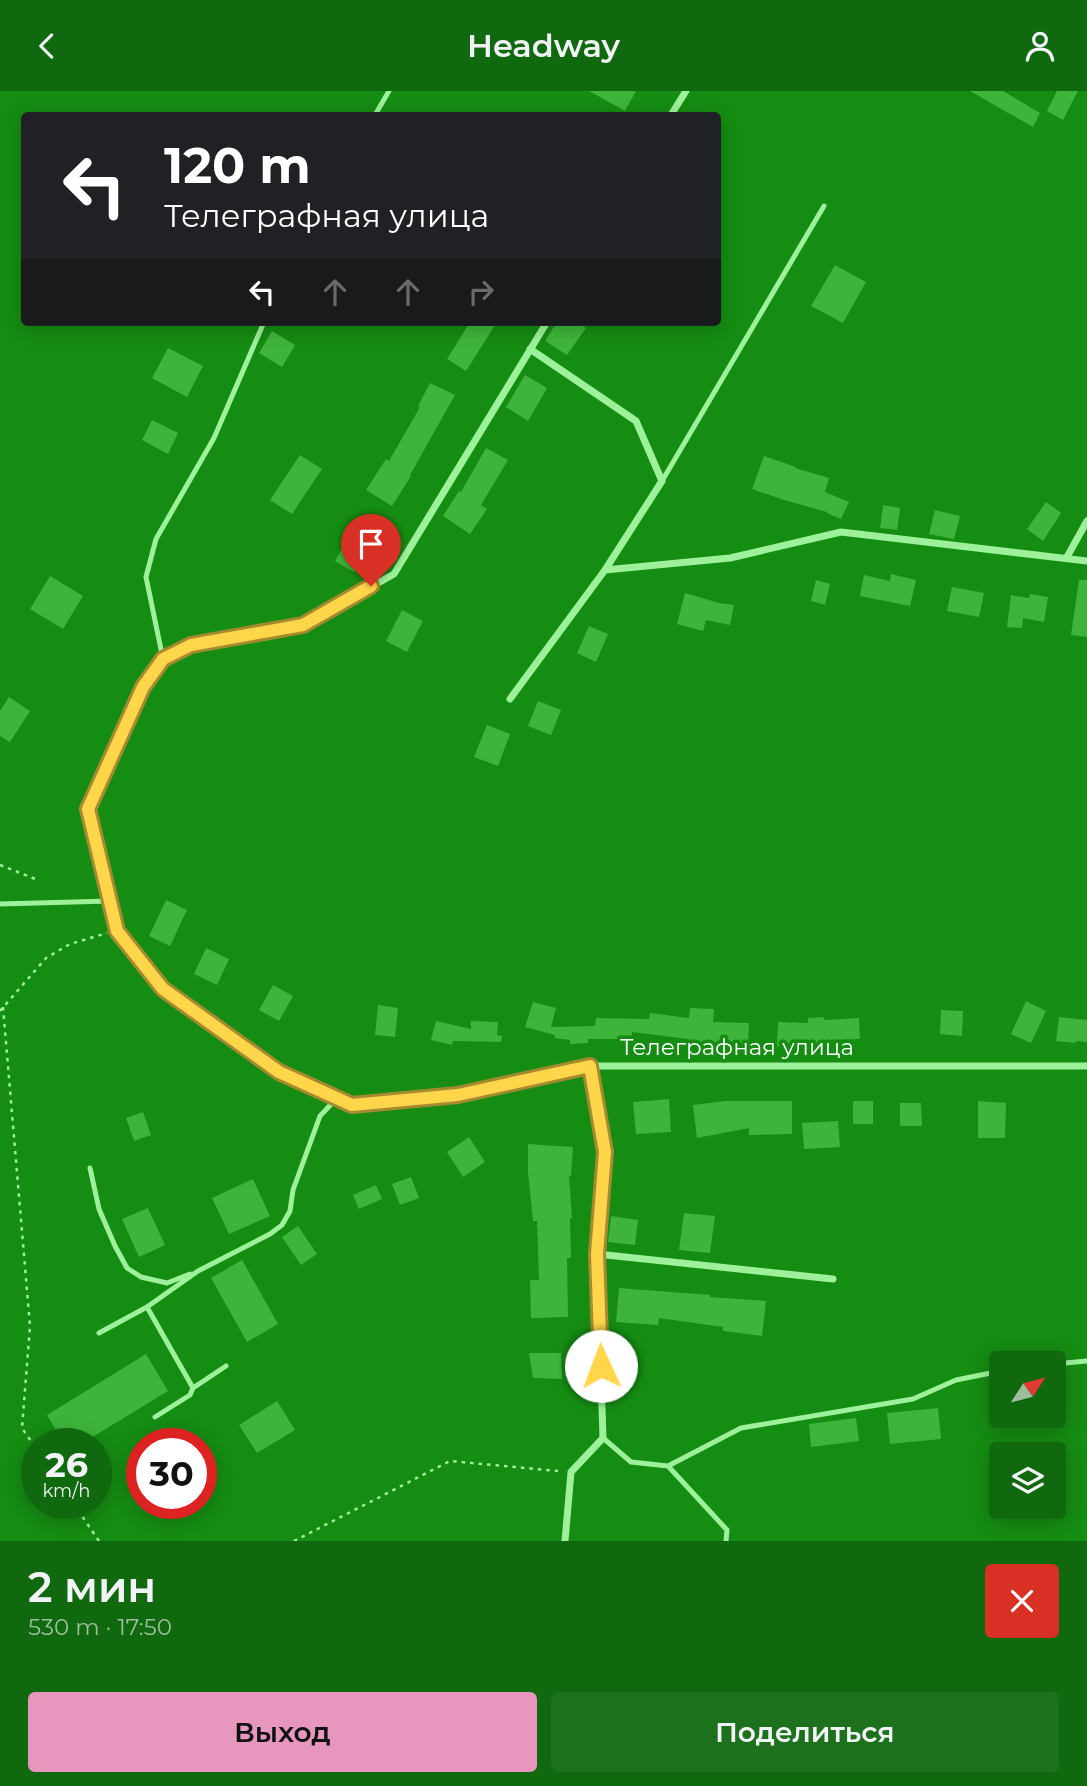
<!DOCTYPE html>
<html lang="ru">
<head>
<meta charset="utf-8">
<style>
  :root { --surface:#10690e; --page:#1e711c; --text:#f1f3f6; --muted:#9cbf9e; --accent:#e797bd }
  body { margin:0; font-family:Montserrat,sans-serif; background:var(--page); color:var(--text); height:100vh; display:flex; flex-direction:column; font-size:26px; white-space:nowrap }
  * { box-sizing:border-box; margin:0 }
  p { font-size:23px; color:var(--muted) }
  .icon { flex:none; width:38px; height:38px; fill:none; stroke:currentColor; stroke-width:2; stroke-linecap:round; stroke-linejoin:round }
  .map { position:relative; height:1450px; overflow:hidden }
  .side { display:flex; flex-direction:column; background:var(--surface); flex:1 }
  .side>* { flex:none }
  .banner { position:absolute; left:21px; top:21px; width:700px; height:214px; border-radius:7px; box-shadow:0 4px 18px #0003; background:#202124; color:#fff; overflow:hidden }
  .needle { width:46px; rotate:54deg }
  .tools { position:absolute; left:989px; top:1260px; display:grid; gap:14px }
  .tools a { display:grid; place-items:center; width:77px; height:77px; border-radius:7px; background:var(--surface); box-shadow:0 4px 18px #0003; font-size:35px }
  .speed { position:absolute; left:21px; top:1337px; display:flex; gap:14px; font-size:35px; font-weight:700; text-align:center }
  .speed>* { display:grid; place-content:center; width:91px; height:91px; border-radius:50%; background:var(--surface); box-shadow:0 4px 18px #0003; line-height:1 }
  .speed small { font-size:18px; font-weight:400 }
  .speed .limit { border:10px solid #d22; background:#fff; color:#111 }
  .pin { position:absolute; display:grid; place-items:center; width:60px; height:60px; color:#fff; margin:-72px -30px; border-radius:50% 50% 50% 0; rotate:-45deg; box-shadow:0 0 7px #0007 }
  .pin .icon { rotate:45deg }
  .me { position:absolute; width:77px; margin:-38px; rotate:358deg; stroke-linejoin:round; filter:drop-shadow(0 0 5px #0008) }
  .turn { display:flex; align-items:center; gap:24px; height:147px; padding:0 28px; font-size:32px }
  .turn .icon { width:91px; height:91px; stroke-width:2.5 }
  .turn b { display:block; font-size:49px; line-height:60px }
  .lanes { display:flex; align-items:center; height:66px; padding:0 28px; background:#0003; justify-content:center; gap:35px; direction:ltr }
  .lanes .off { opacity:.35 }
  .round { display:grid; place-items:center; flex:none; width:74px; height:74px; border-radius:7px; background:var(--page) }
  .overview { display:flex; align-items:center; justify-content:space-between; height:119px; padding:0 28px }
  h1 { font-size:42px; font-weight:600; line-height:52px }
  .button { display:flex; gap:14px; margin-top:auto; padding:14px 28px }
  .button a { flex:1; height:80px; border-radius:7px; background:var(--accent); color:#111; font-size:28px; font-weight:600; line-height:80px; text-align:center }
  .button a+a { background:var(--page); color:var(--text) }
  header { display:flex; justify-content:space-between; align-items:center; height:91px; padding:0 28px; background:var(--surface); font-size:32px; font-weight:600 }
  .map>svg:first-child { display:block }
</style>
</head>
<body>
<header><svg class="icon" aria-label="back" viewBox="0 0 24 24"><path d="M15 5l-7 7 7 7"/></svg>Headway<svg class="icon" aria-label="person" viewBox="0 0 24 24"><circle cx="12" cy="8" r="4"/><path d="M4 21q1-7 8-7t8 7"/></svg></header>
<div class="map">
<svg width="1087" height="1450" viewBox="0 0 1087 1450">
  <rect width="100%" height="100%" fill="#158c12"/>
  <!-- building -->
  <path fill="#3eb53a" d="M589 0H636L625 20Z
    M970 0H1003L1040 22 1033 36Z
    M1057 0H1078L1063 29 1047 20Z
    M835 174 866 191 843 232 811 215Z
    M470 231H497L466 280 447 268Z
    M557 231H577L586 237 567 264 545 250Z
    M272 240 295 254 282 276 259 262Z
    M168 257 203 275 187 306 152 287Z
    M525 284 547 297 528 330 506 316Z
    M430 292 455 304 410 384 411 385 392 415 366 399 386 368 389 370 420 316 418 315Z
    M152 329 178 342 168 363 142 349Z
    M486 357 508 369 481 414 487 418 470 443 443 425 459 400 461 401Z
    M300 364 322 378 292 423 270 409Z
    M764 365 796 376 795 377 829 387 825 401 849 411 841 428 827 422V421L784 409 752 398Z
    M1046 411 1061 422 1043 450 1027 438Z
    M883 414 900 417 897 439 880 437Z
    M935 419 960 425 954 448 929 443Z
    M353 438 372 449 354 481 335 470Z
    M891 483 916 489 910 515 860 505 864 484 890 490Z
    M50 485 83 505 63 538 30 518Z
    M816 489 830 493 825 514 811 510Z
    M1079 489H1087V546L1071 544Z
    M952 496 984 502 979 526 947 520Z
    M685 502 719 512 734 514 730 534 706 529 703 540 677 533Z
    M1030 503 1048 506 1044 531 1023 527 1022 537 1007 536 1011 504 1029 507Z
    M402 519 423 530 407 561 386 550Z
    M589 535 608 543 596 571 577 562Z
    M9 606 30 620 10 651 0 645V620Z
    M538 610 561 619 551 644 528 635Z
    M487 634 510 643 498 675 474 666Z
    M166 809 187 819 170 855 149 845Z
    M206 857 229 868 217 894 194 883Z
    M273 894 293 905 279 930 259 919Z
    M1026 910 1046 920 1031 952 1011 943Z
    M533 911 556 917 551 936 595 935 596 927 649 928 650 922 689 927 690 917 714 918 713 931 749 932 748 953 688 951V948L632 941V948H588V952L570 953V949L555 947V944L525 936Z
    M378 914 398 917 395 946 375 944Z
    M941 919 963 920 962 945 940 943Z
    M824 926V929L859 927 860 948 825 949V952L801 954V956L777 955 778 931 808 932V927Z
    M1059 926 1087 929V951L1076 950 1075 952 1056 950Z
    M436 930 471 938V930L498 931 497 944 502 945 501 951 453 950 452 954 431 949Z
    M669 1008 671 1041 636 1043 633 1011Z
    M726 1010H792V1043L749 1044V1037L697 1047 693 1014Z
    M853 1010H873V1033H853Z
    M978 1010 1006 1012 1005 1047H978Z
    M900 1012H921L922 1035H900Z
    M143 1021 151 1044 134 1050 126 1027Z
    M838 1030 840 1056 804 1058 802 1032Z
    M469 1046 485 1071 463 1086 447 1061Z
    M528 1053 573 1056 571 1085H569L572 1127H570L571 1167H567L568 1226 531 1227 530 1189H539L537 1130H533L528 1081Z
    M411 1086 419 1107 400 1114 392 1093Z
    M253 1088 270 1125 229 1143 212 1107Z
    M376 1094 382 1108 359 1118 353 1104Z
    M148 1117 165 1154 139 1166 122 1128Z
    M684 1122 715 1125 710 1162 679 1159Z
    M611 1125 638 1129 635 1154 608 1151Z
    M298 1135 317 1163 301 1174 282 1146Z
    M242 1169 278 1233 247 1251 211 1187Z
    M619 1197 710 1204V1206L766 1210 762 1245 723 1240V1236L659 1227 658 1234 616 1231Z
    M529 1262H561L562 1288 533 1287Z
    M146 1263 168 1300 81 1353H64L47 1324Z
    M277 1310 295 1339 257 1362 239 1334Z
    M938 1317 941 1348 890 1353 887 1322Z
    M856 1327 859 1350 811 1356 809 1333Z"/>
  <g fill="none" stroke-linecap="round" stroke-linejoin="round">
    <!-- path -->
    <path stroke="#9df19a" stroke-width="2.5" stroke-dasharray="3.5 5" stroke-linecap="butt" d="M0 774 38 789
      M3 916 30 1235 22 1337 37 1359
      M0 920 46 867 70 853 107 842
      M73 1412 99 1450
      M294 1450 450 1370 558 1380"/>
    <!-- lane -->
    <path stroke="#9df19a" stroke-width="5" d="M375 24 389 0
      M662 390 824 115
      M163 568 146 486 156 448 214 347 264 231
      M0 813 110 810
      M90 1077 99 1118 115 1155 127 1177 141 1186 167 1192 190 1183
      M99 1242 147 1216
      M1054 1273 1087 1270
      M226 1275 193 1297 147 1216 198 1180 270 1143 282 1134 290 1120 293 1099 320 1025 337 1007
      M155 1326 190 1304 193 1297
      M603 1347 631 1371 668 1375 727 1439 726 1450
      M668 1375 741 1337 913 1308 956 1289 1001 1280"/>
    <!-- street -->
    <path stroke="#9df19a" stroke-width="7" d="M671 24 686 0
      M547 231 394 483 303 534 191 554 163 568 143 596 88 718 117 840 163 898 279 981 352 1014 458 1004 590 975H1087
      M1067 466 1087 430
      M605 479 730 467 841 441 1087 470
      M510 608 605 479 662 390 636 330 530 258
      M597 1163 833 1188
      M565 1450 571 1381 603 1347 597 1163 605 1061 590 975"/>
  </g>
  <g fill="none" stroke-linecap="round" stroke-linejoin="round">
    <!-- route casing -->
    <g stroke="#a68a30" stroke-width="18">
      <path id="route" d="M371 495 303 534 191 554 163 568 143 596 88 718 117 840 163 898 279 981 352 1014 458 1004 590 975 605 1061 597 1163 601 1275"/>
    </g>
    <!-- route -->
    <use href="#route" stroke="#ffd54a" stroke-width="12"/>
  </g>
  <g text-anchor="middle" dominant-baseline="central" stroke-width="7" stroke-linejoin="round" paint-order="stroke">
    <!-- street labels -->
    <g font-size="23" fill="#fff" stroke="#158c12">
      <text x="737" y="956">Телеграфная улица</text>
    </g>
  </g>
</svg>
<div class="tools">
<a><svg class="needle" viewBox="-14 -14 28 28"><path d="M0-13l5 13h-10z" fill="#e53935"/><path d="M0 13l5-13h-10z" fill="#9cbf9e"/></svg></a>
<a><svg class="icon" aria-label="layers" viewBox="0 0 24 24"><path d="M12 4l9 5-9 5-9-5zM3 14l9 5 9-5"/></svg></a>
</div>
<div class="speed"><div>26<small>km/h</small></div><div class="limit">30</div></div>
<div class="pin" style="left:371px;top:495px;background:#d93025"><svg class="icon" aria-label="arrive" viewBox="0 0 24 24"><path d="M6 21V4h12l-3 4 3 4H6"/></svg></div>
<svg class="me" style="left:601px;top:1275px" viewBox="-20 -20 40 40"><circle r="19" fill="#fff"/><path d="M0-13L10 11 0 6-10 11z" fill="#ffd54a"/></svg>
<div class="banner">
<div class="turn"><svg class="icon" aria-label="left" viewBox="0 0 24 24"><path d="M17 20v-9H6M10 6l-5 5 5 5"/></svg><div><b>120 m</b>Телеграфная улица</div></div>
<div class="lanes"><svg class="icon" aria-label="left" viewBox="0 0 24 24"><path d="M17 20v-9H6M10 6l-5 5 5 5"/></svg><svg class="icon off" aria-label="ahead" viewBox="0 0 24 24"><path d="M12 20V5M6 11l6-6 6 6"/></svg><svg class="icon off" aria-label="ahead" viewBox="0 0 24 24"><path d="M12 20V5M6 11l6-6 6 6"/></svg><svg class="icon off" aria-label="right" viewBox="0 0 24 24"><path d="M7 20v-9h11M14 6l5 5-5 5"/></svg></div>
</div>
</div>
<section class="side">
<div class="overview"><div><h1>2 мин</h1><p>530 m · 17:50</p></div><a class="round" style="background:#d93025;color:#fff"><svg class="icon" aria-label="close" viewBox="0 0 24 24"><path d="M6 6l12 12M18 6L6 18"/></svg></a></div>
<div class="button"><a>Выход</a><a>Поделиться</a></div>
</section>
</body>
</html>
